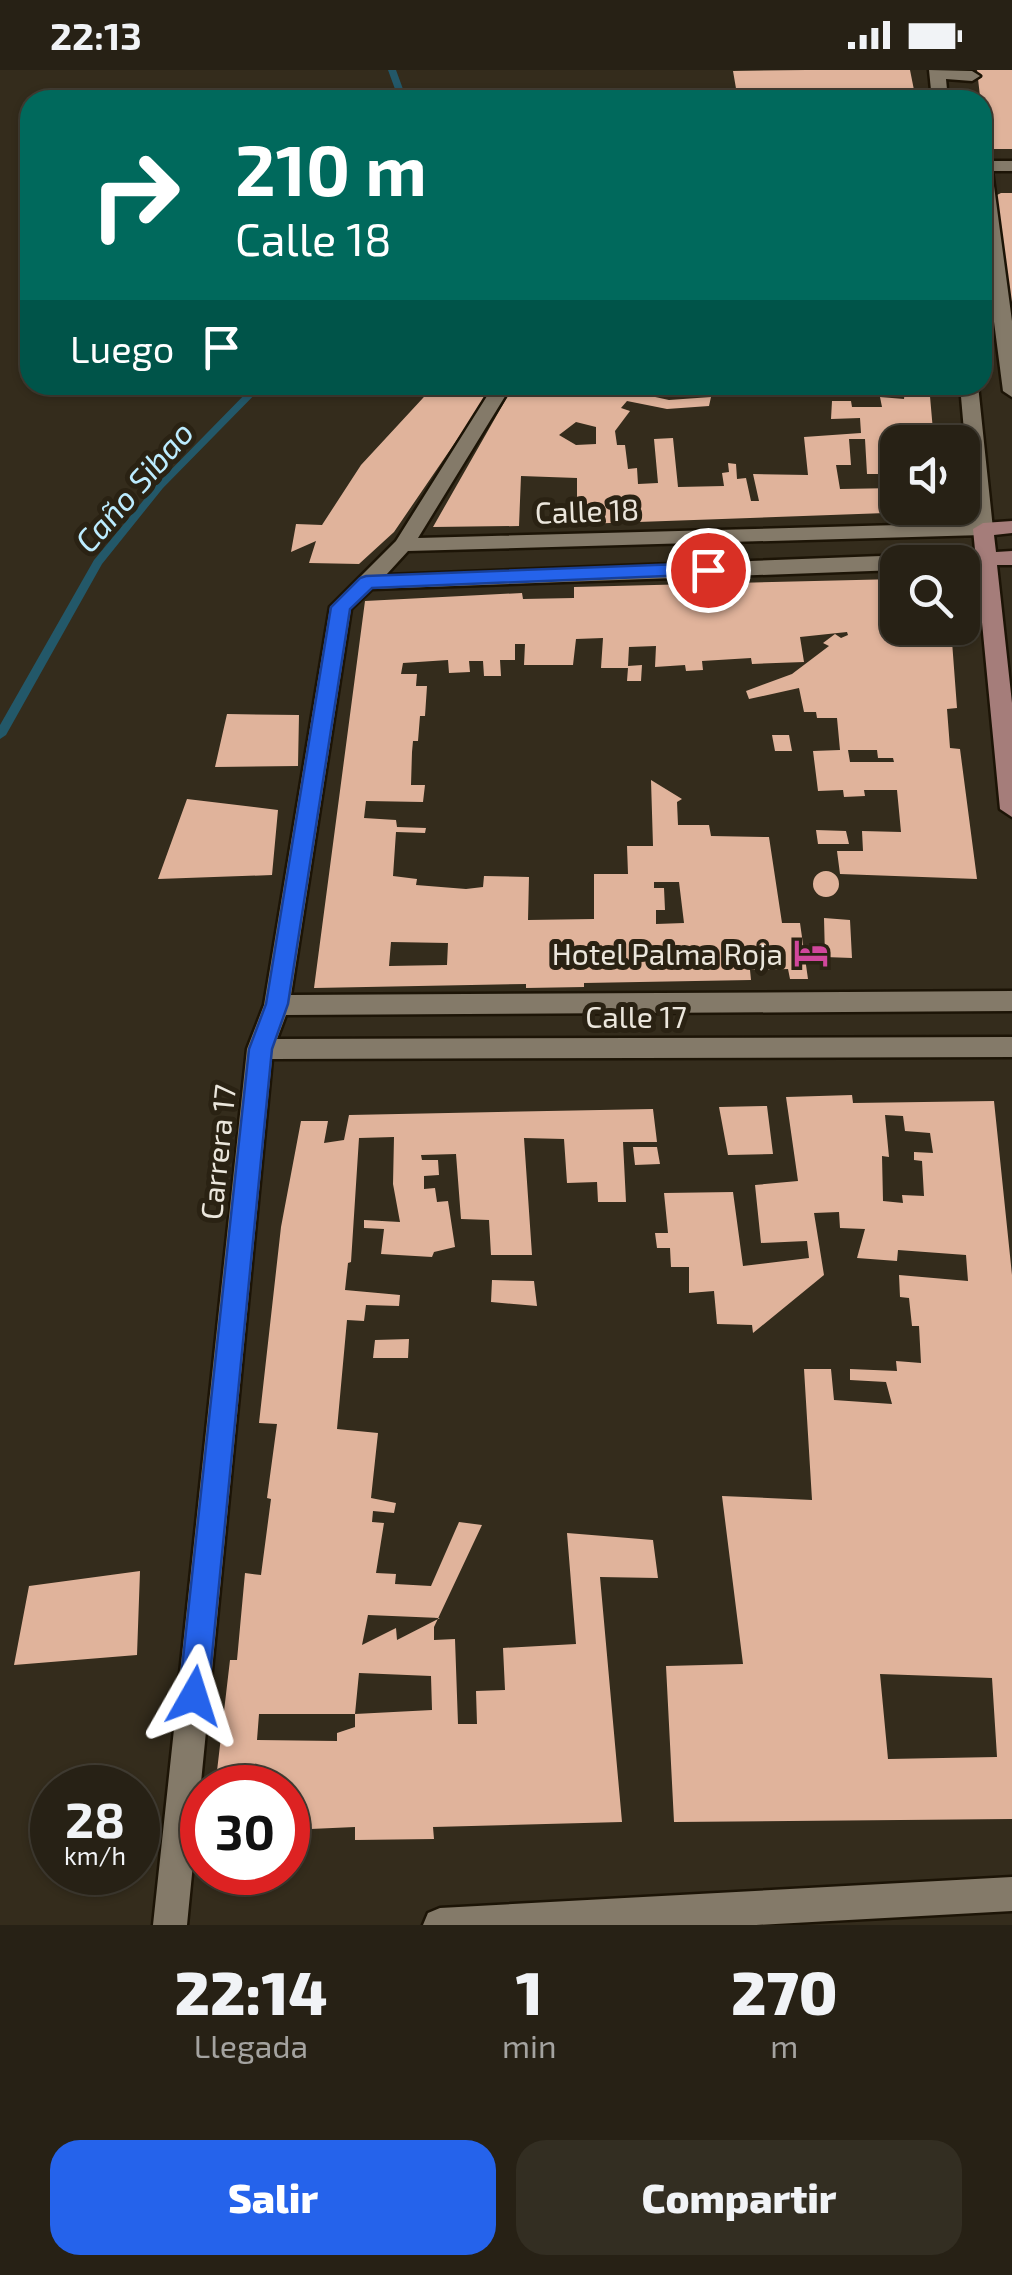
<!DOCTYPE html>
<html lang="es">
<head>
<meta charset="utf-8">
<style>
  :root { --surface:#272115; --page:#332e22; --text:#f1f3f6; --muted:#a4a3a0; --line:#433e34; --accent:#2563eb }
  body { margin:0; font-family:"Exo 2",sans-serif; background:var(--page); color:var(--text); height:100vh; display:flex; flex-direction:column; font-size:38px; white-space:nowrap }
  * { box-sizing:border-box; margin:0 }
  p { font-size:32px; color:var(--muted) }
  .icon { flex:none; width:55px; height:55px; fill:none; stroke:currentColor; stroke-width:2; stroke-linecap:round; stroke-linejoin:round }
  .map { position:relative; height:1855px; overflow:hidden }
  .drawer { display:flex; flex-direction:column; background:var(--surface); flex:1 }
  .drawer>* { flex:none }
  .top-card { position:absolute; left:20px; top:20px; width:972px; height:305px; border-radius:30px; box-shadow:0 2px 8px #0004,0 0 0 2px var(--line); background:#00695c; color:#fff; overflow:hidden }
  .fabs { position:absolute; left:880px; top:355px; display:grid; gap:20px }
  .fabs a { display:grid; place-items:center; width:100px; height:100px; border-radius:20px; background:var(--surface); box-shadow:0 2px 8px #0004,0 0 0 2px var(--line); font-size:50px }
  .speed { position:absolute; left:30px; top:1695px; display:flex; gap:20px; font-size:50px; font-weight:700; text-align:center }
  .speed>* { display:grid; place-content:center; width:130px; height:130px; border-radius:50%; background:var(--surface); box-shadow:0 2px 8px #0004,0 0 0 2px var(--line); line-height:1 }
  .speed small { font-size:25px; font-weight:400 }
  .speed .limit { border:15px solid #d22; background:#fff; color:#111 }
  .pin { position:absolute; display:grid; place-items:center; width:85px; height:85px; color:#fff; margin:-42px; border:5px solid #fff; border-radius:50%; box-shadow:0 2px 10px #0007 }
  .me { position:absolute; width:110px; margin:-55px; rotate:6deg; stroke-linejoin:round; filter:drop-shadow(0 0 8px #0008) }
  .turn { display:flex; align-items:center; gap:35px; height:210px; padding:0 50px; font-size:45px }
  .turn .icon { width:130px; height:130px; stroke-width:2.5 }
  .turn b { display:block; font-size:70px; line-height:85px }
  .then { display:flex; align-items:center; height:95px; padding:0 50px; background:#0003; gap:20px; font-size:38px }
  .eta { display:flex; justify-content:space-evenly; align-items:center; height:170px; text-align:center }
  .eta b { font-size:60px; font-weight:800; line-height:70px }
  .primary-button { display:flex; gap:20px; margin-top:auto; padding:20px 50px }
  .primary-button a { flex:1; height:115px; border-radius:30px; background:var(--accent); color:#fff; font-size:40px; font-weight:800; line-height:115px; text-align:center }
  .primary-button a+a { background:var(--page); color:var(--text) }
  .status { display:flex; justify-content:space-between; align-items:center; height:70px; padding:0 50px; background:var(--surface); direction:ltr }
  .status svg { height:28px; fill:currentColor }
  .map>svg:first-child { display:block }
</style>
</head>
<body>
<div class="status"><b>22:13</b><svg viewBox="0 0 49 12"><path d="M0 12V9h3v3zM5 12V6h3v6zM10 12V3h3v9zM15 12V0h3v12zM26 1h20v11H26zM47 4h2v5h-2z"/></svg></div>
<div class="map">
<svg width="1012" height="1855" viewBox="0 0 1012 1855">
  <rect width="100%" height="100%" fill="#342c1c"/>
  <g fill="none" stroke-linecap="round" stroke-linejoin="round">
    <!-- stream -->
    <path fill="#235869" fill-rule="evenodd" d="M388 0H396L407 30H399Z
      M254 315H264L163 418 102 494 6 665 0 669V655L94 490 157 414Z"/>
  </g>
  <!-- building -->
  <path fill="#e0b39b" fill-rule="evenodd" d="M807 0H910L916 30H738L733 1Z
    M977 0H1012V79H986Z
    M1001 123H1012V244L995 126Z
    M435 315H472L491 320 394 462 359 494 309 493 316 471 291 482 296 454 322 455 361 395Z
    M514 315H600L669 330 711 327 709 336 667 339 627 331 621 338 630 341 615 361 617 375H625L628 399 637 398 638 414 658 413 654 369 673 368 678 417 724 416 722 403 729 402 728 393 736 394 737 409 746 408 751 431H759L753 404 808 405 804 367 861 363 860 348 831 349 832 331H851L852 337H882L880 327 904 329 905 319 889 315H929L934 372H898V438H941V441L554 455 555 436H563V441H577V408L521 406 519 456 433 457ZM576 352 596 357V374L576 375 559 365ZM849 369H865L867 404H887V409H893L896 418 840 419 836 395H851Z
    M898 509V558H951L957 638 947 639 950 678 960 679 977 809 840 804 837 781H863L862 761 901 762 897 720H864L865 726 844 727 843 720 818 721 813 681 840 680 837 648H817L816 642H804L799 618 749 629 746 621 792 604 829 576 823 573 835 564 841 568 848 565 847 562 800 567 804 592 752 594 751 588 702 591 703 600 686 601 685 595 655 597 656 576 629 577 628 596 642 595 641 611H627L628 598H601L603 568 576 569 573 595H524L525 574H515V590H500L501 606H484L483 591H469L470 602 449 603 448 590 403 593 401 604H417L416 616H427L425 646H420L418 671H413L412 682 411 715H425L423 732 366 731 364 748 396 750 397 757 426 758 425 763 396 762 393 806 417 809 416 815 466 819 483 817 484 806 529 807 528 850 594 849V804H628L627 776H653L651 710 682 729 677 732 678 755H709L711 766 769 767 782 853H800L808 909H790L788 899 750 900 751 910 584 913V917L526 918V914L314 918 365 531 522 523 523 529 574 528V517ZM848 680H877L878 688H893L894 692H850ZM654 812H679L684 853 656 854V840H665L664 818H654ZM391 872 448 873 447 895 389 896Z
    M227 644 299 645 298 696 215 697Z
    M772 665H789L792 681H775Z
    M187 729 278 740 272 805 158 809Z
    M816 760 846 761 849 774H818Z
    M813 814a13 13 0 1 1 26 0a13 13 0 1 1-26 0Z
    M824 848 850 850 852 888 825 887Z
    M852 1025 853 1033 994 1031 1012 1205V1749L674 1752 666 1596 743 1594 722 1426 812 1430 804 1299H831L834 1330 892 1334 886 1312 850 1310V1299L897 1301 896 1291 921 1293 919 1256H912L909 1228 900 1227 899 1205 968 1211 966 1185 898 1180 897 1191 857 1188 865 1159 840 1158 839 1142 814 1143 824 1205 753 1263 752 1255 717 1254 714 1221 689 1223V1197H671L670 1178H657L655 1163H668L664 1123 733 1122 743 1196 809 1188 807 1171 761 1173 755 1115 798 1111 786 1027ZM885 1045 903 1046 905 1061 930 1063 933 1083 914 1082V1090L922 1091 924 1126 902 1125 903 1133 883 1131 882 1086 889 1087ZM880 1604 992 1608 997 1687 888 1689Z
    M767 1036 773 1084 728 1085 719 1037Z
    M653 1039 657 1072H623L626 1132H598L597 1112 567 1113 564 1069 524 1068 532 1185H491L489 1150 461 1149 456 1084 421 1085 422 1090H438L439 1105 424 1106V1119L435 1118 437 1132 448 1131 455 1177 434 1182 432 1187 381 1184 384 1159 364 1158V1150L400 1152 393 1114 394 1067 359 1068 351 1192 348 1193 345 1220 400 1225 399 1236 366 1235 364 1251 347 1250 337 1359 378 1363 371 1428 396 1433 394 1443 373 1441 372 1452 384 1453 376 1503 396 1504 395 1514 431 1516 459 1452 482 1455 434 1557V1570L455 1569 458 1654H477L476 1621 505 1620 503 1578 576 1574 567 1463 653 1470 658 1508 600 1507 622 1752 433 1757 434 1769 355 1770V1757L288 1760V1718H215L230 1590H237L245 1503 261 1505 271 1429 267 1428 277 1354 259 1353 281 1157 301 1051H328L324 1073 344 1070 349 1045ZM368 1545 440 1548 397 1570 396 1558 362 1575ZM359 1603 431 1606 432 1640 355 1644V1657L337 1663V1671L257 1670 259 1644H355Z
    M633 1077H657L660 1094 635 1095Z
    M492 1210 534 1211 537 1236 491 1232Z
    M409 1269 408 1288H373L375 1270Z
    M140 1501 137 1585 14 1595 29 1516Z"/>
  <g fill="none" stroke-linecap="round" stroke-linejoin="round">
    <!-- street casing -->
    <g stroke="#1c1406" stroke-width="5">
      <path id="street" d="M929 0 972 1 980 6 972 11 946 9 948 30H932Z
        M982 84 991 91H1012V101H992L1012 251V327L1003 321 982 159Z
        M494 315H512L418 468 972 453 960 315H978L993 459 983 465 408 481 386 505 987 482 997 489 987 496 898 492V500L372 519 351 539 291 925 1012 921V941L286 945 277 969 1012 967V987L272 989 187 1855H153L247 979 264 935 330 537 396 471Z
        M1012 1807V1841L756 1855H423L428 1843 440 1838Z"/>
    </g>
    <!-- secondary casing -->
    <g stroke="#1c1406" stroke-width="5">
      <path id="secondary" d="M1012 451V463L994 465 996 482 1012 481V495H997L1012 633V747L1000 739 973 459 983 453Z"/>
    </g>
    <!-- street -->
    <use href="#street" fill="#847a69" fill-rule="evenodd"/>
    <!-- secondary -->
    <use href="#secondary" fill="#a57d7a" fill-rule="evenodd"/>
  </g>
  <!-- route -->
  <path fill="#2563eb" stroke="#184099" stroke-width="2.5" d="M708 493 715 495V504L372 518 350 539 288 934 272 979 208 1626 204 1637 194 1641 183 1637 179 1626 249 979 266 934 331 537 360 508 366 506Z"/>
  <!-- icons -->
  <defs>
    <g id="hotel-bare" transform="scale(2.7)"><path d="M-6-4.5h1.5V1H6V5H4.5V3h-9V5H-6ZM-4 0a1.8 1.8 0 1 1 3.6 0ZM.5 0V-2.5h3Q6-2.5 6 0Z" fill="#d1479c" stroke="#2a2213" stroke-width="2.5" paint-order="stroke"/></g>
  </defs>
  <g fill-rule="evenodd">
    <use href="#hotel-bare" x="811" y="883"/>
  </g>
  <g text-anchor="middle" dominant-baseline="central" stroke-width="10" stroke-linejoin="round" paint-order="stroke">
    <!-- street labels -->
    <g font-size="30" fill="#ebe6dc" stroke="#2a2213">
      <text transform="translate(587 440) rotate(-2)">Calle 18</text>
      <text x="636" y="946">Calle 17</text>
      <text transform="translate(217 1082) rotate(-84)">Carrera 17</text>
    </g>
    <!-- poi labels -->
    <g font-size="30" fill="#ebe6dc" stroke="#2a2213" text-anchor="end">
      <text x="783" y="883">Hotel Palma Roja</text>
    </g>
    <!-- water labels -->
    <g font-size="32" font-style="italic" fill="#bcecff" stroke="#2a2213">
      <text transform="translate(133 416) rotate(-49)">Caño Sibao</text>
    </g>
  </g>
</svg>
<div class="fabs">
<a><svg class="icon" aria-label="sound" viewBox="0 0 24 24"><path d="M4 9h4l5-4v14l-5-4H4zM17 9q2 3 0 6"/></svg></a>
<a><svg class="icon" aria-label="search" viewBox="0 0 24 24"><circle cx="10" cy="10" r="6"/><path d="M15 15l6 6"/></svg></a>
</div>
<div class="speed"><div>28<small>km/h</small></div><div class="limit">30</div></div>
<div class="pin" style="left:708px;top:500px;background:#d93025"><svg class="icon" aria-label="arrive" viewBox="0 0 24 24"><path d="M6 21V4h12l-3 4 3 4H6"/></svg></div>
<svg class="me" style="left:194px;top:1626px" viewBox="-20 -20 40 40"><path d="M0-17L14 15 0 8-14 15z" fill="#2563eb" stroke="#fff" stroke-width="4"/></svg>
<div class="top-card">
<div class="turn"><svg class="icon" aria-label="right" viewBox="0 0 24 24"><path d="M7 20v-9h11M14 6l5 5-5 5"/></svg><div><b>210 m</b>Calle 18</div></div>
<div class="then">Luego<svg class="icon" aria-label="arrive" viewBox="0 0 24 24"><path d="M6 21V4h12l-3 4 3 4H6"/></svg></div>
</div>
</div>
<section class="drawer">
<div class="eta">
<div><b>22:14</b><p>Llegada</p></div>
<div><b>1</b><p>min</p></div>
<div><b>270</b><p>m</p></div>
</div>
<div class="primary-button"><a>Salir</a><a>Compartir</a></div>
</section>
</body>
</html>
